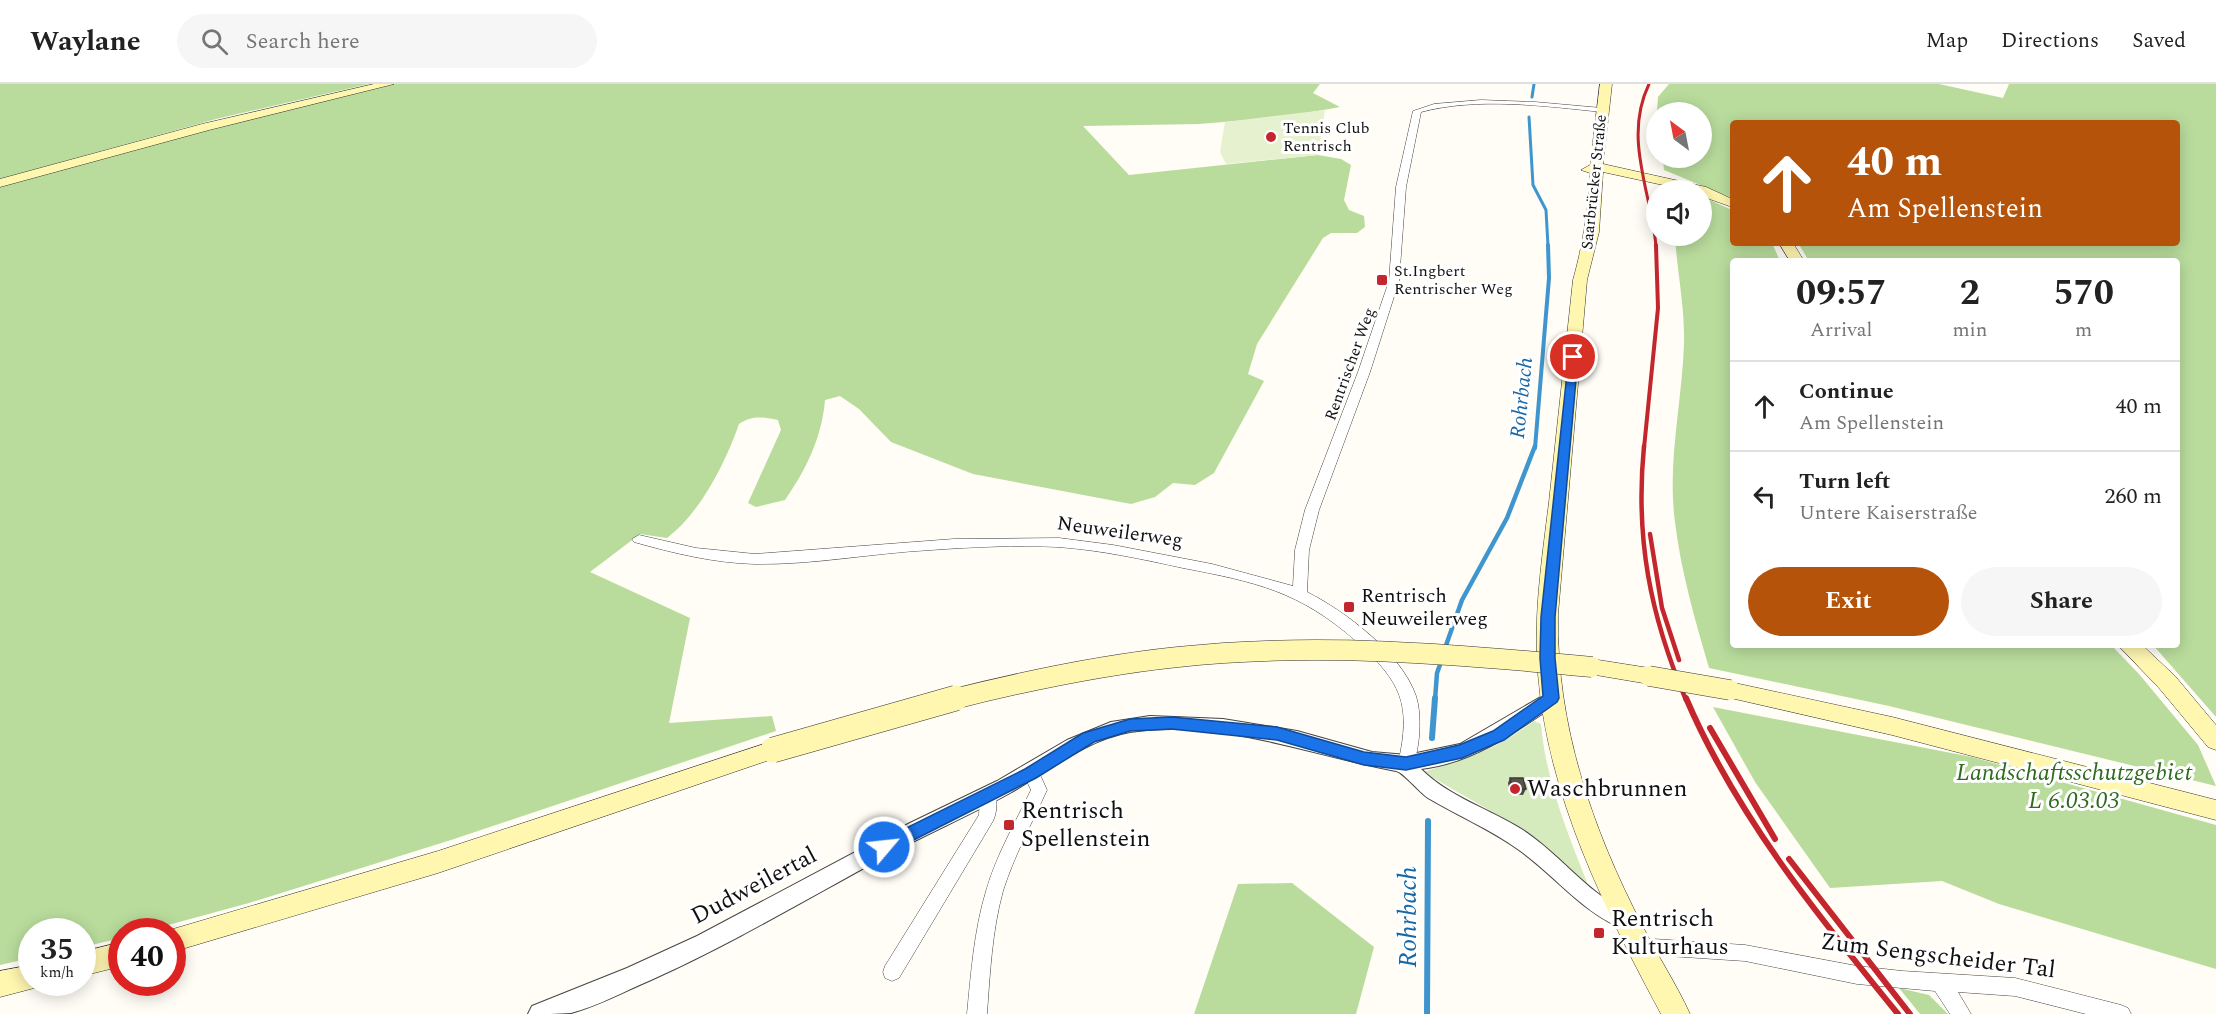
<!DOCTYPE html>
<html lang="en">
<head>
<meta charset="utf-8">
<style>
  :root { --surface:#fff; --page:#f6f6f6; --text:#222; --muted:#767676; --line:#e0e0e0; --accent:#b45309 }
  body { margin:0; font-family:Spectral,serif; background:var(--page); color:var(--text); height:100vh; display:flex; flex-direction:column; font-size:22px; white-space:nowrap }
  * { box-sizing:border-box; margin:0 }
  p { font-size:20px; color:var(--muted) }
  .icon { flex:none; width:33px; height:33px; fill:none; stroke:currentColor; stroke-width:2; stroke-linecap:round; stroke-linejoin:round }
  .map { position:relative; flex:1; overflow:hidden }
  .drawer { position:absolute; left:1730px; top:174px; width:450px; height:390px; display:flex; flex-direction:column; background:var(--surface); border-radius:6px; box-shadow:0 3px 15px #0003 }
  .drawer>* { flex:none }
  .top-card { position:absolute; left:1730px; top:36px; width:450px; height:126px; border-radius:6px; box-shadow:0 3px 15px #0003; background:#b45309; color:#fff; overflow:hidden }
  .needle { width:39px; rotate:328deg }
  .fabs { position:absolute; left:1646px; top:18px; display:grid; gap:12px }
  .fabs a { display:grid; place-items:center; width:66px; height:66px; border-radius:50%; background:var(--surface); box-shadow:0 3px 15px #0003; font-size:30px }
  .speed { position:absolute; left:18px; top:834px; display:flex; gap:12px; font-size:30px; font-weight:700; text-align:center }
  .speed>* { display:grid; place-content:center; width:78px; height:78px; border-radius:50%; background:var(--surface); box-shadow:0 3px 15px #0003; line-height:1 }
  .speed small { font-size:15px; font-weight:400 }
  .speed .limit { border:9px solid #d22; background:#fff; color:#111 }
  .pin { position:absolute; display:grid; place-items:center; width:51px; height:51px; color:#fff; margin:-26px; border:3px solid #fff; border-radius:50%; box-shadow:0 2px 6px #0007 }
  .me { position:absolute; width:66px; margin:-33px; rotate:62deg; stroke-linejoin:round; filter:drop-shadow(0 0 4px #0008) }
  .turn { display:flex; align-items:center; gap:21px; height:126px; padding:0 18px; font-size:27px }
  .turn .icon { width:78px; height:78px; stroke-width:2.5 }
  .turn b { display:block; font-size:42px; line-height:51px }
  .eta { display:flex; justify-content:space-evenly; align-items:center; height:102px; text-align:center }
  .eta b { font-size:36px; font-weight:700; line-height:42px }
  .cta { display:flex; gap:12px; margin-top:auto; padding:12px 18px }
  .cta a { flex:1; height:69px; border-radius:36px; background:var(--accent); color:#fff; font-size:24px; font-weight:700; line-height:69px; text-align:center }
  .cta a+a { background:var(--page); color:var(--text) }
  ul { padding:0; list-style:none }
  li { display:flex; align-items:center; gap:18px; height:90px; padding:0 18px; border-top:2px solid var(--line) }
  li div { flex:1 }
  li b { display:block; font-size:22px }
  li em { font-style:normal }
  header { display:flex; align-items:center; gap:36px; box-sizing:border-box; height:84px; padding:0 30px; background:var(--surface); border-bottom:2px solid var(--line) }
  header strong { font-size:28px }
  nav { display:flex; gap:33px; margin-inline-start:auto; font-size:21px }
  .search { width:420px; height:54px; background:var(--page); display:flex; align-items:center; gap:15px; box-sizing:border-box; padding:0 21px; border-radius:33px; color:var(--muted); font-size:22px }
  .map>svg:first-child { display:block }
</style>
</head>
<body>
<header>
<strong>Waylane</strong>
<div class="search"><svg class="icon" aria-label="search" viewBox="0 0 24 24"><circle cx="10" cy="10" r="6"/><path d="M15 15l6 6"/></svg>Search here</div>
<nav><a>Map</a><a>Directions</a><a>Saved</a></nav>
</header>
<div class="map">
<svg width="2216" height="930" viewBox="0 0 2216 930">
  <rect width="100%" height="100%" fill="#fffdf5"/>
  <!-- green -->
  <path fill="#d5ebbd" d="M1534 637 1541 640C1546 699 1569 752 1590 806L1515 741 1423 688C1469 674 1495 666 1534 637Z"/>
  <!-- forest -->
  <path fill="#b9dc9c" d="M0 0H369L216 35 0 95Z
    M395 0H1320L1313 9 1340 23 1283 33 1199 40 1083 42 1129 91 1318 71 1341 75 1351 81 1344 116 1349 126 1364 132 1365 143 1357 149H1331L1323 154 1257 260 1248 290 1264 297 1214 389 1195 401 1173 399 1155 413 1131 420 973 390 891 358 859 325 840 312 825 316C822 353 806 386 785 416L756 423 748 419 781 346 778 336C762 333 752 331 739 340 725 380 700 429 667 454L640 450 590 488 690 534 669 639 772 632 776 647 451 756 249 819 146 847 122 848 121 854 83 863 82 848H32L31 874 0 881V101L272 28Z
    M1669 0H1939L2003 14 2009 0H2216V633L2153 561H2176V177H1809L1798 159H2176V39H1732V114L1664 86 1663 74H1701V28H1657L1658 13Z
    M1701 112 1732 126V159H1772L1780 177H1732V561H2111L2139 590 2198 661 2216 702 1889 622 1709 584C1695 536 1681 488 1675 438 1667 379 1682 319 1684 260 1685 223 1677 188 1675 152H1701Z
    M1713 623 1972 673 2216 741V885L1999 820 1942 797 1830 804 1755 698Z
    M1292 799 1374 863 1356 930H1194L1238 800Z
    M1899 904 1929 911 1948 930H1920Z"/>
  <!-- pitch -->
  <path fill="#e6f2cf" d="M1325 26 1318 71 1226 80 1220 68 1225 38Z"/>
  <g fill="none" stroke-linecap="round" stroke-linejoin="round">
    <!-- stream-far3 -->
    <path stroke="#3f96cf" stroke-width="3" d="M1532 13 1534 0
      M1529 33 1533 101 1546 126 1548 162"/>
    <!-- stream-far2 -->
    <path stroke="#3f96cf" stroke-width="4" d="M1535 364 1549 194 1548 161"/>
    <!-- stream-far1 -->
    <path stroke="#3f96cf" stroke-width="4.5" d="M1444 567 1462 516 1507 434 1535 362
      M1435 616 1437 589 1442 575"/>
    <!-- stream -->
    <path stroke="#3f96cf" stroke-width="6" d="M1432 654 1435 614
      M1427 930 1428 737"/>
    <!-- minor casing -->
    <g stroke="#444" stroke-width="1">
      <path id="minor" d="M1481 16 1535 18 1602 24 1606 26 1602 28C1544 22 1478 13 1421 28L1406 103 1399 197 1370 288 1319 426 1309 466 1307 508C1345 527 1402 570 1416 612 1420 625 1420 639 1419 653 1418 663 1416 675 1412 685L1406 686 1400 685 1398 680C1412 619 1401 598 1356 557 1299 507 1256 498 1183 484 1142 475 1100 466 1058 463 1016 461 973 463 931 466 873 469 813 481 755 480 714 479 673 469 634 458L632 455 639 451 696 464 755 470 954 455 1059 454 1113 461 1212 480 1293 502 1295 466 1305 426 1358 288 1389 197 1396 103 1413 27 1434 20Z
        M1031 682 1037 684 1047 706C1032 739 1014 772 1003 807 992 847 990 889 987 930H967C971 889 974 847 986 807 996 772 1015 739 1031 706L1023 689 1025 684Z
        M988 705 994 707C998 715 997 729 993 737L899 894 892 897 885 894 883 888 885 882 979 731 980 712 982 707Z
        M1638 854 1745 861 1857 882 1902 887 2015 894 2121 921 2128 924 2131 930H2086L2015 912 1958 908 1971 930H1950L1935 907 1857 900 1745 877 1638 870 1632 868 1629 862 1632 856Z"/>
    </g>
    <!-- tertiary casing -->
    <g stroke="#444" stroke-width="2">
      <path id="tertiary" d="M1551 607 1558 609 1560 614 1558 619C1516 648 1473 679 1421 685 1449 713 1490 725 1523 746 1552 765 1573 791 1600 811 1611 819 1631 824 1637 836L1634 843 1626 846C1582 829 1556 792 1519 766 1490 745 1458 732 1428 714 1419 708 1403 688 1396 687 1309 671 1221 634 1130 648 1085 656 1049 687 1010 709 969 732 926 750 884 773 807 815 731 860 651 896 625 907 598 922 571 929 558 930 542 930 528 930L532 922 627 884 697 852 910 739 997 697 1067 656 1111 638 1150 632 1223 635 1297 647 1372 668 1407 671 1460 660Z"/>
    </g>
    <!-- secondary casing -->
    <g stroke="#333" stroke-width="1">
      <path id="secondary" d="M374 0H394L209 46 0 103V95L202 40Z
        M1600 0H1612L1603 80 1706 103 1732 115V123L1701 112V106H1686L1603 88 1599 148 1587 196 1558 530C1556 641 1592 744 1642 841 1657 871 1676 899 1690 930H1661C1604 824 1548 712 1538 590 1533 533 1542 475 1549 418 1557 344 1565 270 1573 196 1583 161 1588 126 1590 89L1581 86 1590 81Z
        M1779 159H1793L1804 177H1790Z
        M2118 561H2142L2175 592 2216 641V666L2208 663 2159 604Z
        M1592 575 1649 584 1657 586 1660 592 1657 598 1649 600 1584 589 1581 583 1584 577Z
        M1730 598 1892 633 2216 716V736L1892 651 1722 612 1719 606 1722 600Z
        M773 657 781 660 785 666 781 672 438 789 172 868V848H163L438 767Z
        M122 858V882L82 892V868Z
        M32 881V898H43L42 902 0 913V887Z"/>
    </g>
    <!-- minor -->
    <use href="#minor" fill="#fff" fill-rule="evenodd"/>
    <!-- tertiary -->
    <use href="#tertiary" fill="#fff" fill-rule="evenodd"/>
    <!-- secondary -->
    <use href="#secondary" fill="#fff6b0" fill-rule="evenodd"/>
    <!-- rail-far3 -->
    <path stroke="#c4262e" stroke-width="3" d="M1649 0C1623 54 1651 107 1656 162"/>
    <!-- rail-far2 -->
    <path stroke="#c4262e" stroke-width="4" d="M1644 364 1658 224 1656 161"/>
    <!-- rail-far1 -->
    <path stroke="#c4262e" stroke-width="4.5" d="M1644 362C1635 454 1650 531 1686 616
      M1650 450 1662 524 1679 576"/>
    <!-- rail -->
    <path stroke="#c4262e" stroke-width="6" d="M1686 614C1736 731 1818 832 1898 930
      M1710 644 1775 755
      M1789 775 1910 930"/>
    <!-- secondary-bridge-far1 casing -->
    <g stroke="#333" stroke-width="21" stroke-linecap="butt">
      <path id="secondary-bridge-far1" d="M1649 592 1730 606
        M950 616C1025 597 1101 581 1178 573 1315 558 1455 570 1592 583"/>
    </g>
    <!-- secondary-bridge casing -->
    <g stroke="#333" stroke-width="26" stroke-linecap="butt">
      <path id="secondary-bridge" d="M773 666 956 614"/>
    </g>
    <!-- secondary-bridge-far1 -->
    <use href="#secondary-bridge-far1" stroke="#fff6b0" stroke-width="20"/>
    <!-- secondary-bridge -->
    <use href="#secondary-bridge" stroke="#fff6b0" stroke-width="25"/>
  </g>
  <!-- wall -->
  <path fill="#4d4742" d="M1510 694 1526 705 1523 711 1510 710 1508 699Z"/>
  <!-- building -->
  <path fill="#5a524d" stroke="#3f3936" stroke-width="1.5" d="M1510 694H1523L1526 705H1512Z"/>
  <!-- route -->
  <path fill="#1a73e8" stroke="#114b97" stroke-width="1.5" d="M1569 271 1578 273 1555 533V574L1559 614 1557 618 1504 656 1462 674 1406 686 1364 681 1277 656 1172 645 1130 647 1094 658 1036 694 890 768 884 770 878 768 875 763 878 758 1025 685 1083 649 1130 635 1172 633 1277 643 1364 668 1406 673 1459 661 1493 647 1543 612 1540 574 1541 533Z"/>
  <!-- markers -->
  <g fill="#c4262e" stroke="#fff" stroke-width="2">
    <circle cx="1271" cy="53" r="6"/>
    <rect x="1376" y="190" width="12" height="12" rx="3"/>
    <rect x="1343" y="517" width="12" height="12" rx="3"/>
    <circle cx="1515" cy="705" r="6"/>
    <rect x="1003" y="735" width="12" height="12" rx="3"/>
    <rect x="1593" y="843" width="12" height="12" rx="3"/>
  </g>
  <g text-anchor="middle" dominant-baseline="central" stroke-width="6" stroke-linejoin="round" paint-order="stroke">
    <!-- far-poi labels -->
    <g font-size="16" fill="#111" stroke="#fff" text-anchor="start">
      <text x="1283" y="44">Tennis Club<tspan x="1283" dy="18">Rentrisch</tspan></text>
      <text x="1394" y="187">St.Ingbert<tspan x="1394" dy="18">Rentrischer Weg</tspan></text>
    </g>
    <!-- far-street labels -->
    <g font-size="16" fill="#111" stroke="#fff">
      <text transform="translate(1594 98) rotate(-84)">Saarbrücker Straße</text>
      <text transform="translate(1350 280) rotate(-70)">Rentrischer Weg</text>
    </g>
    <!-- street labels -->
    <g font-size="20" fill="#111" stroke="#fff">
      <text transform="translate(1120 448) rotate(8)">Neuweilerweg</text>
    </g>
    <!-- poi labels -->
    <g font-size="20" fill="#111" stroke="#fff" text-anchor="start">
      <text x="1361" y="512">Rentrisch<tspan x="1361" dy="23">Neuweilerweg</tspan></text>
    </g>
    <!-- water labels -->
    <g font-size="21" font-style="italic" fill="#1768a6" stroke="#fff">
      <text transform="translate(1522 314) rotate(-84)">Rohrbach</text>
    </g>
    <!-- near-park labels -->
    <g font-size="24" font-style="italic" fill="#2f6b1f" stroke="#fff">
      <text x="2074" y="689">Landschaftsschutzgebiet<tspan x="2074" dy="28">L 6.03.03</tspan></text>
    </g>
    <!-- near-poi labels -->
    <g font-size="24" fill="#111" stroke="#fff" text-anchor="start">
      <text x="1527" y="705">Waschbrunnen</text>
      <text x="1021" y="727">Rentrisch<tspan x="1021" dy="28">Spellenstein</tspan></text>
      <text x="1611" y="835">Rentrisch<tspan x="1611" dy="28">Kulturhaus</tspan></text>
    </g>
    <!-- near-street labels -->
    <g font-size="24" fill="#111" stroke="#fff">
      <text transform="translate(754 802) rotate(-28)">Dudweilertal</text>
      <text transform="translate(1938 872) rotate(7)">Zum Sengscheider Tal</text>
    </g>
    <!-- near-water labels -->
    <g font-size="26" font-style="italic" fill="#1768a6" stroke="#fff">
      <text transform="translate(1408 833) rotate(-90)">Rohrbach</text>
    </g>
  </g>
</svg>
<div class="fabs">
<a><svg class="needle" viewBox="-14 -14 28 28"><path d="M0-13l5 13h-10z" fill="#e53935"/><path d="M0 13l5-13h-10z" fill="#767676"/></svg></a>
<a><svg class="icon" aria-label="sound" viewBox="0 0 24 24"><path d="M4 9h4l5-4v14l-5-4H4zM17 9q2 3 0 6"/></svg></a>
</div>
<div class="speed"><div>35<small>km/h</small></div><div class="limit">40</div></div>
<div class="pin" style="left:1573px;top:273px;background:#d93025"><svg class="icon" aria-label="arrive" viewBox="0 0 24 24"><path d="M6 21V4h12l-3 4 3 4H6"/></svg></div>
<svg class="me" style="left:884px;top:763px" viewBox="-20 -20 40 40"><circle r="17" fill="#1a73e8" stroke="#fff" stroke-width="3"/><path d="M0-11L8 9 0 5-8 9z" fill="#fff"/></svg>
<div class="top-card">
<div class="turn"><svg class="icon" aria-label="ahead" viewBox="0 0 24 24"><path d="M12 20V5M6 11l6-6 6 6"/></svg><div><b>40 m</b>Am Spellenstein</div></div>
</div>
<section class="drawer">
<div class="eta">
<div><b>09:57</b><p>Arrival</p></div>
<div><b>2</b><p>min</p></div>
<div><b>570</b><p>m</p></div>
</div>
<ul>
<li><svg class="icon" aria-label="ahead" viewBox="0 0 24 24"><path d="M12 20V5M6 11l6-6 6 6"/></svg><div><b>Continue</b><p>Am Spellenstein</p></div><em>40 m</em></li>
<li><svg class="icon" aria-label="left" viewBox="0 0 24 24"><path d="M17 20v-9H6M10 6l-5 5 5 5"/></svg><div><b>Turn left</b><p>Untere Kaiserstraße</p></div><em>260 m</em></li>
</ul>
<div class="cta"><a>Exit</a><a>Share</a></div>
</section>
</div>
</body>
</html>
